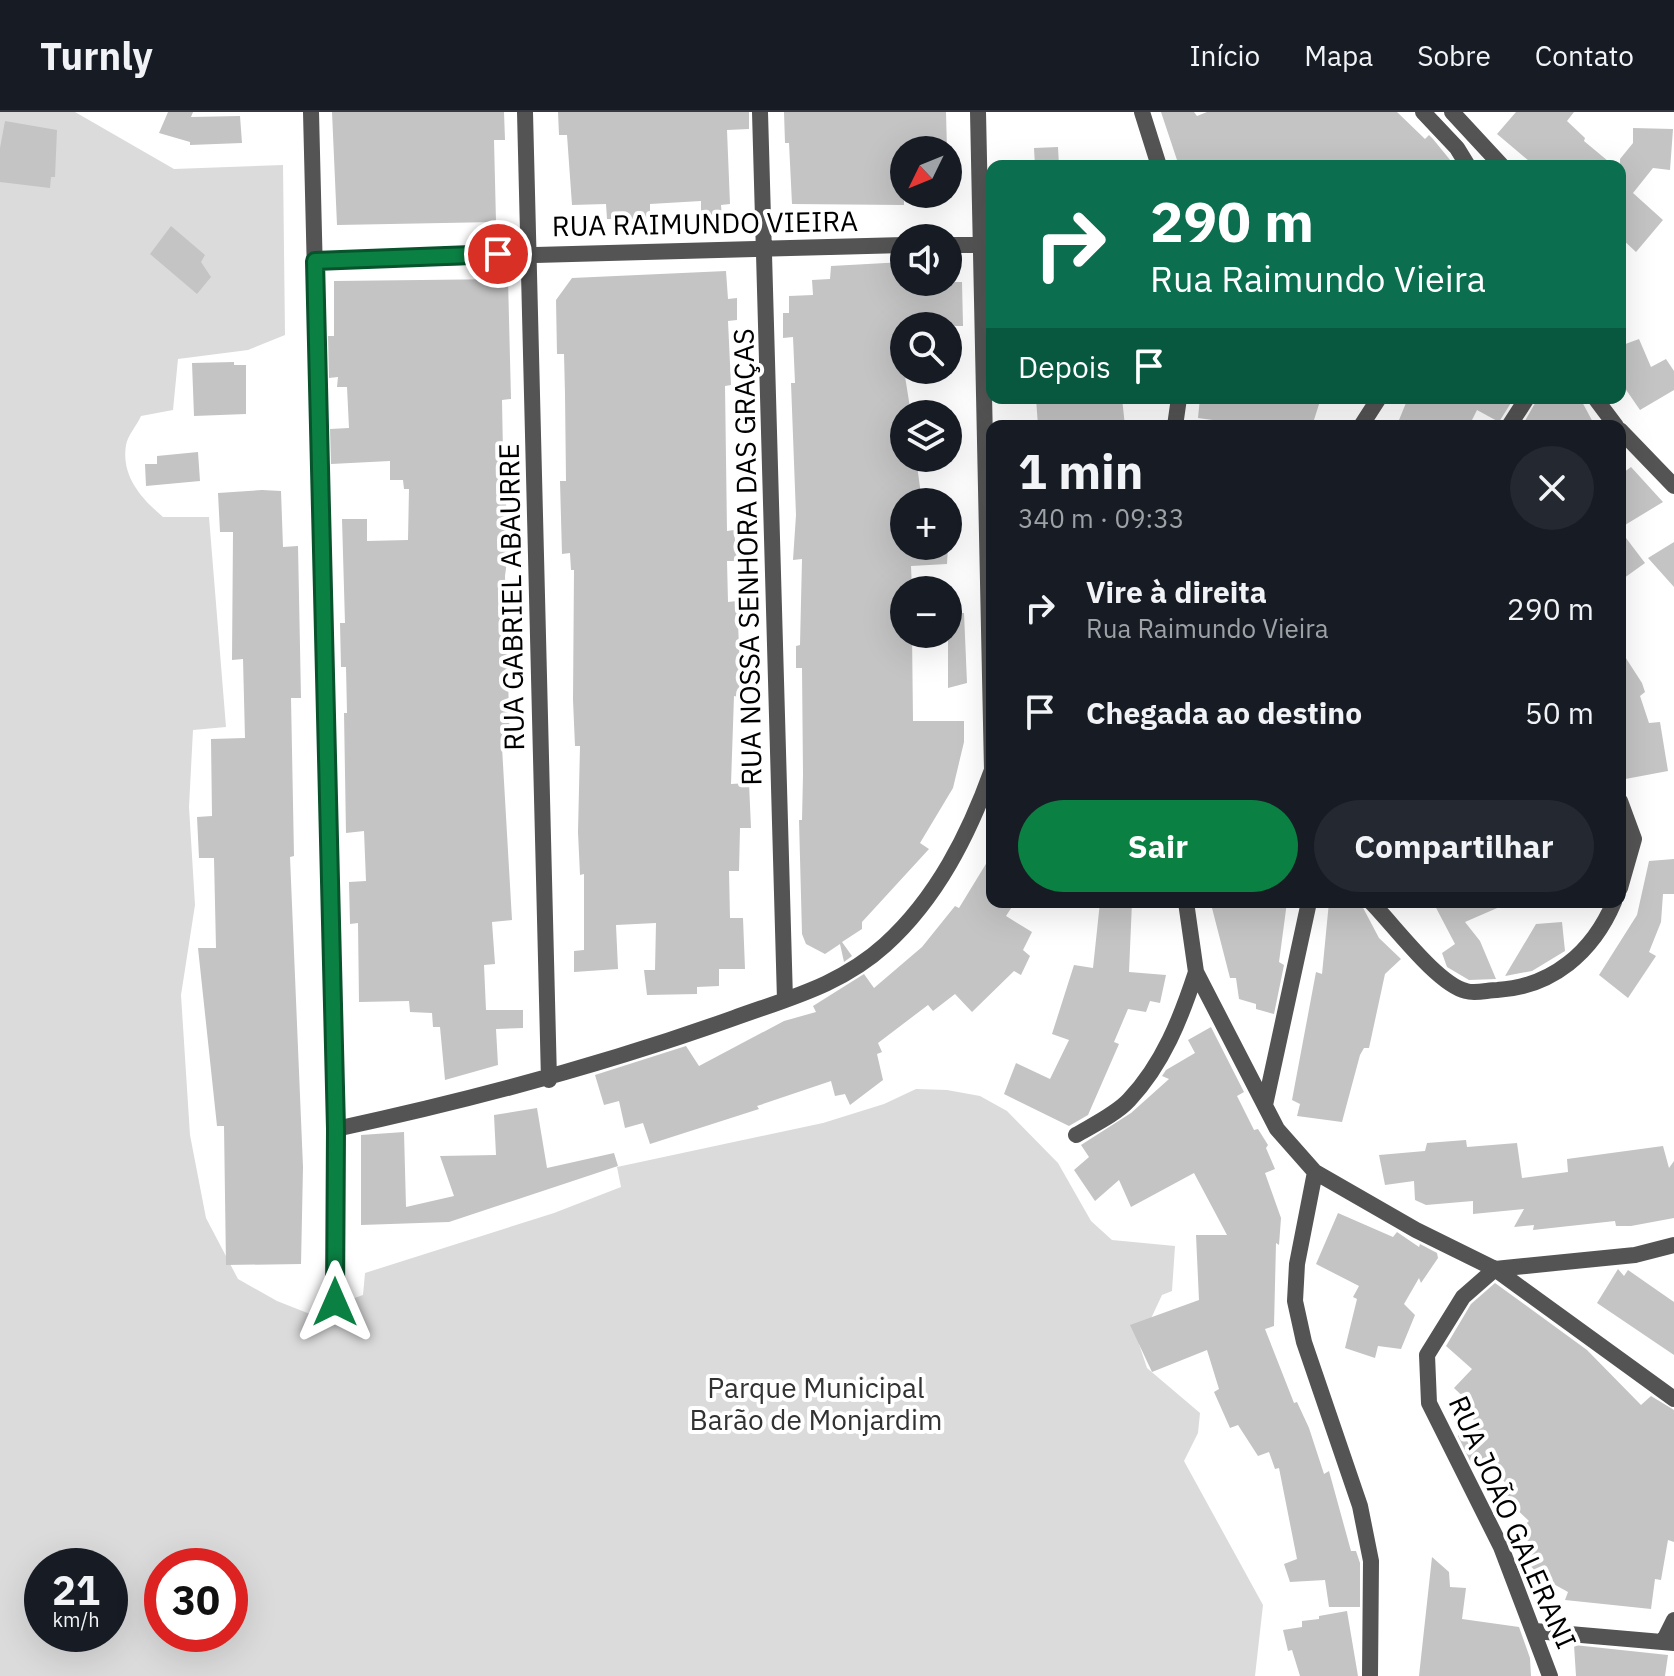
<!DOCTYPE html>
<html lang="pt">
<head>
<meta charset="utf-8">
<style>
  :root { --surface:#171b24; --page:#242831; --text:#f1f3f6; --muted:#9ea1a6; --line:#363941; --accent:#0b8043 }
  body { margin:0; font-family:"IBM Plex Sans",sans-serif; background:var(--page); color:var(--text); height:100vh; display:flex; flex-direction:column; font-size:30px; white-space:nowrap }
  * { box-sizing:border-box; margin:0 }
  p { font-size:26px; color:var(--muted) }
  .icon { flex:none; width:44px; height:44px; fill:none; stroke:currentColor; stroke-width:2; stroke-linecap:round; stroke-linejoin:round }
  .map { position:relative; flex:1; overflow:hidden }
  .details { position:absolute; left:986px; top:308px; width:640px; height:488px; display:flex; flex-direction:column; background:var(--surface); border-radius:16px; box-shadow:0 8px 32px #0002 }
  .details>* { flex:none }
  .guide { position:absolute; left:986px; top:48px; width:640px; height:244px; border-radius:16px; box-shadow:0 8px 32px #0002; background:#0b6e4f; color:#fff; overflow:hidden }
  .needle { width:52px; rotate:227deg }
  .fabs { position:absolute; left:890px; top:24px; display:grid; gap:16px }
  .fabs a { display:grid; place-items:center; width:72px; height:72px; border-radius:50%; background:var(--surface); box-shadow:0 8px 32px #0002; font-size:40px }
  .speed { position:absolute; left:24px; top:1436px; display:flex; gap:16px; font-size:40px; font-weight:700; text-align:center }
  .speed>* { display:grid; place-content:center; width:104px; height:104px; border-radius:50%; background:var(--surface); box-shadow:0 8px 32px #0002; line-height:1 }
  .speed small { font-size:20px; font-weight:400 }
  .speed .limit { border:12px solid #d22; background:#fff; color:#111 }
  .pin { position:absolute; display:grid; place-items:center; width:68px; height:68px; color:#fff; margin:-34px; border:4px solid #fff; border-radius:50%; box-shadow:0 2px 8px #0007 }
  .me { position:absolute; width:88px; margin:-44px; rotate:0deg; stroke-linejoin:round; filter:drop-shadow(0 0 6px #0008) }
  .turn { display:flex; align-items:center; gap:28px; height:168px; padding:0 32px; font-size:36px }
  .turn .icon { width:104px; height:104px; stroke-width:2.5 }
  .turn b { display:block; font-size:56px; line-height:68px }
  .then { display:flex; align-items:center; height:76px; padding:0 32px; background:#0003; gap:16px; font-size:30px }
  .round { display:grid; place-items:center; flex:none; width:84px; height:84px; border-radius:42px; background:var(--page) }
  .summary { display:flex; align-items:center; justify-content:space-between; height:136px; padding:0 32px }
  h1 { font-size:48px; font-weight:700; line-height:60px }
  .action { display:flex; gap:16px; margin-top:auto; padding:16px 32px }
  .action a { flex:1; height:92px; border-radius:48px; background:var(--accent); color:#fff; font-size:32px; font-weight:700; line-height:92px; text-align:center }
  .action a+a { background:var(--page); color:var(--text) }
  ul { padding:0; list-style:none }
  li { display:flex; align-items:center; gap:24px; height:104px; padding:0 32px }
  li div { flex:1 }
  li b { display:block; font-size:30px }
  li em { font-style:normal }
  header { display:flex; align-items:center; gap:48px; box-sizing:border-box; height:112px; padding:0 40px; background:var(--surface); border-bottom:2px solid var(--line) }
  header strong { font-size:38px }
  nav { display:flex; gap:44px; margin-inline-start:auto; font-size:28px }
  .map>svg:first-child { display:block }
</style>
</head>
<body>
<header>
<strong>Turnly</strong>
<nav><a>Início</a><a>Mapa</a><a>Sobre</a><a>Contato</a></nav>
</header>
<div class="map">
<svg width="1674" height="1564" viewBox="0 0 1674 1564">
  <rect width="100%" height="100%" fill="#fff"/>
  <!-- green -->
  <path fill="#dbdbdb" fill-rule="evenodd" d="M0 0H75L174 57 283 53 285 223 248 238 178 247 173 298 141 304C137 313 128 323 126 333 121 364 141 386 163 405H209L226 615 193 618 189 695 195 793 181 883 190 1023 206 1106 238 1167 277 1189 310 1202 363 1183 365 1161 554 1101 621 1075 617 1055 823 1011 884 992 916 977 947 978 980 984 1007 999 1058 1051 1091 1109 1112 1128 1175 1134 1172 1179 1162 1183 1139 1232 1147 1256 1200 1301 1198 1321 1184 1349 1263 1493 1255 1564H0ZM42 1454H110V1522H42ZM162 1454H230V1522H162Z"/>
  <!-- building -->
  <path fill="#c4c4c4" d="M168 0H193L191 5 240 4 242 31 190 33V30L159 21Z
    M332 0H504L505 28H494L496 110 337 113Z
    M558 0H749V17L727 18 730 92 721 93 722 105 701 106V89L650 92V107H607L606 92 572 93 567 23H559Z
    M784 0H946L947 38H904V93L792 92 789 31H785Z
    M1161 0H1194L1197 4 1207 0H1397L1425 27 1429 23 1433 27 1455 54H1179Z
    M1516 0H1574L1567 9 1585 26 1584 29 1614 54H1535L1497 22Z
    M5 9 57 18 55 65H51L50 76 0 70V36Z
    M1633 16 1673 17 1670 58 1653 56 1633 81 1663 108 1636 140 1620 125V47L1633 31Z
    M1058 35 1059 54H1035L1034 36Z
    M171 114 205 143 201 150 211 165 197 182 150 142Z
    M904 150V170H962L963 214H904V258L911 302H904V346H916L922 390H904V434H948L947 452 911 454 912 478H904V522H912L913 609H964V630L953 676 920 731 929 737 862 810V817L842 830 852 844 844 850 840 832 825 842 806 832 802 822 799 708H802L803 663 802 556H796V534L800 533 802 447 793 448 796 403 791 271H795L793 225 783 226V201H789V184L813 183 812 168 830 167 831 154Z
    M726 159 728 187 737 186V208L728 209 731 273 725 274 727 419 734 418 737 449H727L728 490 737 489 740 557 739 585 734 584 731 672 749 671 751 716H740L739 759H729L730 806H743L745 857H719V874L697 875V882L647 883 644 858H655L656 811 616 813 618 857 574 860V839L584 838V762L580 763 578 720 580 634H575L573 588 574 458H571L570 441 562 442 560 369H566L565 282 564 242H557L556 188 572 166Z
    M508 167 511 287 502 288 503 342 507 407H512L514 441H508L505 464 510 634 502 635 512 808 492 810 495 852 484 853 486 898H523V916L496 917 498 953 445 968 440 915H433L432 901 410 900 409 889 359 890 358 811 350 812 349 770 366 769 364 719 346 721 344 601H347L346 555H341L340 511H345L342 407H367V429L408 428 409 377H404L403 368H390V349L331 352 330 317 349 316 347 275H337L338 265 329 266 328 224H334V169Z
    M1639 227 1651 255 1666 247 1674 259V278L1640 298 1620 269V234Z
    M234 250V253H246V302L194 304 192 251Z
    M1036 286H1122L1125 314H1038Z
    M1200 286H1321L1313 311 1307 309 1306 314H1257L1198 306Z
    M1408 286H1514L1499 310 1477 298 1469 314H1410L1399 308Z
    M1538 286H1580L1595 314H1522Z
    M198 340 200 369 146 374 145 352H157V344Z
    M1631 355 1663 390 1620 416V363Z
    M262 378 281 379 283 435 298 434 301 586H291L294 744 290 745 303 1055 301 1152 226 1153 224 1014H217L198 836H216L214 746H199L197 705 212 704 211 627 245 626 243 547 232 548 233 420H220L218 381Z
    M1620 418 1645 451 1620 469Z
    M1674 430V475L1648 446Z
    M948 501H964L967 571 948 576Z
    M1620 537 1642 571 1645 580 1640 584 1649 611 1660 610 1668 659 1620 668Z
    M992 742V790H1015L1006 804 1032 820 1023 838 1030 844 1021 863 1014 859 972 900 955 882 933 899 928 893 878 931 882 940 877 942 883 968 850 993 845 982 835 984 831 969 757 994 759 997 650 1032 643 1011 625 1016 619 989 604 993 595 963 686 934 699 954 784 909 816 900 813 894 864 862 874 876 922 835 955 794 959 796Z
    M1674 747V782H1663L1661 810 1649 840 1656 844 1628 886 1599 863 1637 803 1649 749Z
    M1100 790H1132L1129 860 1166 863 1160 891 1150 889 1146 900 1128 897 1114 930 1119 932 1088 1003 1069 1014 1004 982 1016 951 1050 967 1069 928 1052 922 1074 853 1093 856Z
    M1227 790H1287L1279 850 1284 853 1274 902 1256 897V892L1239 887 1236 866H1230L1212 796Z
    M1329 790H1360L1379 826 1401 847 1385 862 1369 936H1364L1360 943 1342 1010 1297 1004 1300 992 1292 988 1316 860 1322 862Z
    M1433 790H1511L1465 810 1480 829 1496 867 1469 868 1447 855 1442 841 1455 832Z
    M1562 810 1565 839 1532 859 1505 864 1536 812Z
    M1211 915 1244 980 1237 984 1254 1018 1258 1017 1268 1033 1266 1036 1275 1057 1265 1061 1281 1106 1279 1133 1276 1131 1274 1214 1265 1217 1294 1291 1297 1290 1309 1316 1324 1362 1329 1359 1351 1439H1356L1360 1451V1495H1329L1325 1468 1290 1470 1284 1452 1297 1447 1279 1356 1275 1357 1269 1340 1258 1344 1238 1313 1230 1316 1214 1280 1219 1277 1207 1238 1152 1260 1130 1213 1199 1188 1196 1123H1227L1194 1061 1131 1095 1119 1068 1095 1089 1074 1058 1089 1045 1081 1033 1131 1001 1169 967 1162 964 1166 958 1195 941 1188 928Z
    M537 996 547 1056 614 1041 618 1054 449 1110 361 1113V1023L404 1020 406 1095 454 1084 440 1044 496 1043 494 1003Z
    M1466 1028 1467 1035 1517 1031 1522 1066 1568 1060 1567 1047 1663 1034 1669 1056 1674 1049V1106L1631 1114H1616L1615 1109 1533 1118 1534 1113 1514 1115 1524 1097 1473 1102V1089L1426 1093 1415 1088 1414 1069 1385 1073 1379 1043 1425 1039 1427 1031Z
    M1338 1101 1393 1125 1397 1120 1419 1135 1420 1132 1437 1141 1438 1146 1421 1171 1419 1166 1404 1192 1415 1203 1401 1237 1378 1234 1375 1246 1345 1236 1357 1187 1353 1185 1359 1174 1316 1152Z
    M1618 1157 1624 1164 1628 1158 1674 1190V1243L1597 1191Z
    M1495 1171 1587 1238 1641 1293 1651 1284 1674 1298V1430L1668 1428 1661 1468 1655 1467 1651 1497 1565 1488 1568 1480 1541 1465 1522 1445 1532 1434 1517 1420 1529 1409 1505 1386 1513 1378 1478 1344 1471 1351 1458 1324 1474 1309 1472 1304 1477 1298 1454 1276 1472 1257 1446 1234 1471 1192Z
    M1432 1445 1449 1460 1450 1475 1466 1476 1462 1507 1519 1515 1530 1546 1531 1564H1419Z
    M1347 1499 1358 1564H1300L1292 1538 1288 1539 1283 1518 1302 1515V1509L1319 1507V1504Z
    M1574 1533 1668 1543 1665 1564H1576Z"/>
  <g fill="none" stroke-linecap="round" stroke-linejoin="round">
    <!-- street -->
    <path stroke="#545454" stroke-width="16" d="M311 0 336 1017 335 1190
      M525 0 549 968
      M760 0 785 888
      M978 0 992 658
      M1142 0 1159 54
      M1423 0 1457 36 1468 54
      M1452 0 1502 54
      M948 133H981
      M315 149 904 133
      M1595 286 1616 314
      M1175 314 1179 286
      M1361 314 1379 286
      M1509 314 1527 286
      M1620 318 1674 374
      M1620 689 1634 727 1620 776
      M1186 790 1196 860 1277 1017 1315 1060 1416 1118 1495 1157 1674 1287
      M1371 790C1393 812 1437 872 1466 879 1475 882 1488 878 1497 878 1552 875 1593 840 1614 790
      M1265 993 1309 790
      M336 1017C471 988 603 953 734 906 789 886 841 873 885 833 937 786 969 722 992 658
      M1076 1023C1093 1013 1116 1002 1129 988 1163 952 1181 906 1196 860
      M1315 1060 1297 1152 1295 1189 1304 1230 1360 1394 1371 1449 1370 1564
      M1535 1519 1674 1531
      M1663 1530 1674 1508
      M1550 1564 1501 1435 1429 1291 1427 1243 1463 1185 1495 1157 1635 1143 1674 1133"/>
  </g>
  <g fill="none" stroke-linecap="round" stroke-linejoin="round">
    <!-- route casing -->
    <g stroke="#07532c" stroke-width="20">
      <path id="route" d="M335 1190 336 1017 315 149 498 142"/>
    </g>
    <!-- route -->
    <use href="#route" stroke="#0b8043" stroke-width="14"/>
  </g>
  <g text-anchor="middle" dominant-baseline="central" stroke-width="8" stroke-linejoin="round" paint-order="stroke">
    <!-- street labels -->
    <g font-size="28" fill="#000" stroke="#fff">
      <text transform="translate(705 111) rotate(-1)">RUA RAIMUNDO VIEIRA</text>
      <text transform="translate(747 445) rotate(-91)">RUA NOSSA SENHORA DAS GRAÇAS</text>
      <text transform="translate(511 485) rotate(-91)">RUA GABRIEL ABAURRE</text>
      <text transform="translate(1513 1410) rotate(66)">RUA JOÃO GALERANI</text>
    </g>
    <!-- park labels -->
    <g font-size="28" fill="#323232" stroke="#fff">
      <text x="816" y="1275">Parque Municipal<tspan x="816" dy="32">Barão de Monjardim</tspan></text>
    </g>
  </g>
</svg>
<div class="fabs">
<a><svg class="needle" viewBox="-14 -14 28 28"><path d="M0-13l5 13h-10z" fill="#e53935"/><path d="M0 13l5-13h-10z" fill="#9ea1a6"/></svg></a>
<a><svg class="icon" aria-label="sound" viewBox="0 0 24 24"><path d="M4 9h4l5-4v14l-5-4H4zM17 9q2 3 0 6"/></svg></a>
<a><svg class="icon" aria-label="search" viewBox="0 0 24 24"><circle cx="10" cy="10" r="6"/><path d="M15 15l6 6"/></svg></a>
<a><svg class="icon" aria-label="layers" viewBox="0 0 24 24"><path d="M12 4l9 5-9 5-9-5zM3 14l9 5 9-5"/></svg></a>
<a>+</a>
<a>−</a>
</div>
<div class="speed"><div>21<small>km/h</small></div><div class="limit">30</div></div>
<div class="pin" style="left:498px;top:142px;background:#d93025"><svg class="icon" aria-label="arrive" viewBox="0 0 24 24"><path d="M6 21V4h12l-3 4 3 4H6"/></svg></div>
<svg class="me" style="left:335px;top:1190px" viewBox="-20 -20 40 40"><path d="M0-17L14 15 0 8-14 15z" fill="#0b8043" stroke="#fff" stroke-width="4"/></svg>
<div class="guide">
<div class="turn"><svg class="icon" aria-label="right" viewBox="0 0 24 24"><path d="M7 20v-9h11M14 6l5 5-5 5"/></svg><div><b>290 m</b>Rua Raimundo Vieira</div></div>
<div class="then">Depois<svg class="icon" aria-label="arrive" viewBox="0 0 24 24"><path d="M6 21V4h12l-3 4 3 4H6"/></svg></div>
</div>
<section class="details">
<div class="summary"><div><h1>1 min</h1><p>340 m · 09:33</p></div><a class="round"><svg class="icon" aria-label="close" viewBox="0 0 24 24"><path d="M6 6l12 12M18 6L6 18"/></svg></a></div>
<ul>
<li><svg class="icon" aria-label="right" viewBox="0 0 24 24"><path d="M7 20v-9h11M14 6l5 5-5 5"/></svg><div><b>Vire à direita</b><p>Rua Raimundo Vieira</p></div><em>290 m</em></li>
<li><svg class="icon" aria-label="arrive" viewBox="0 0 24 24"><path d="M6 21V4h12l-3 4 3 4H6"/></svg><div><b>Chegada ao destino</b></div><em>50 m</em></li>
</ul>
<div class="action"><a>Sair</a><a>Compartilhar</a></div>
</section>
</div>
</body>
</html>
